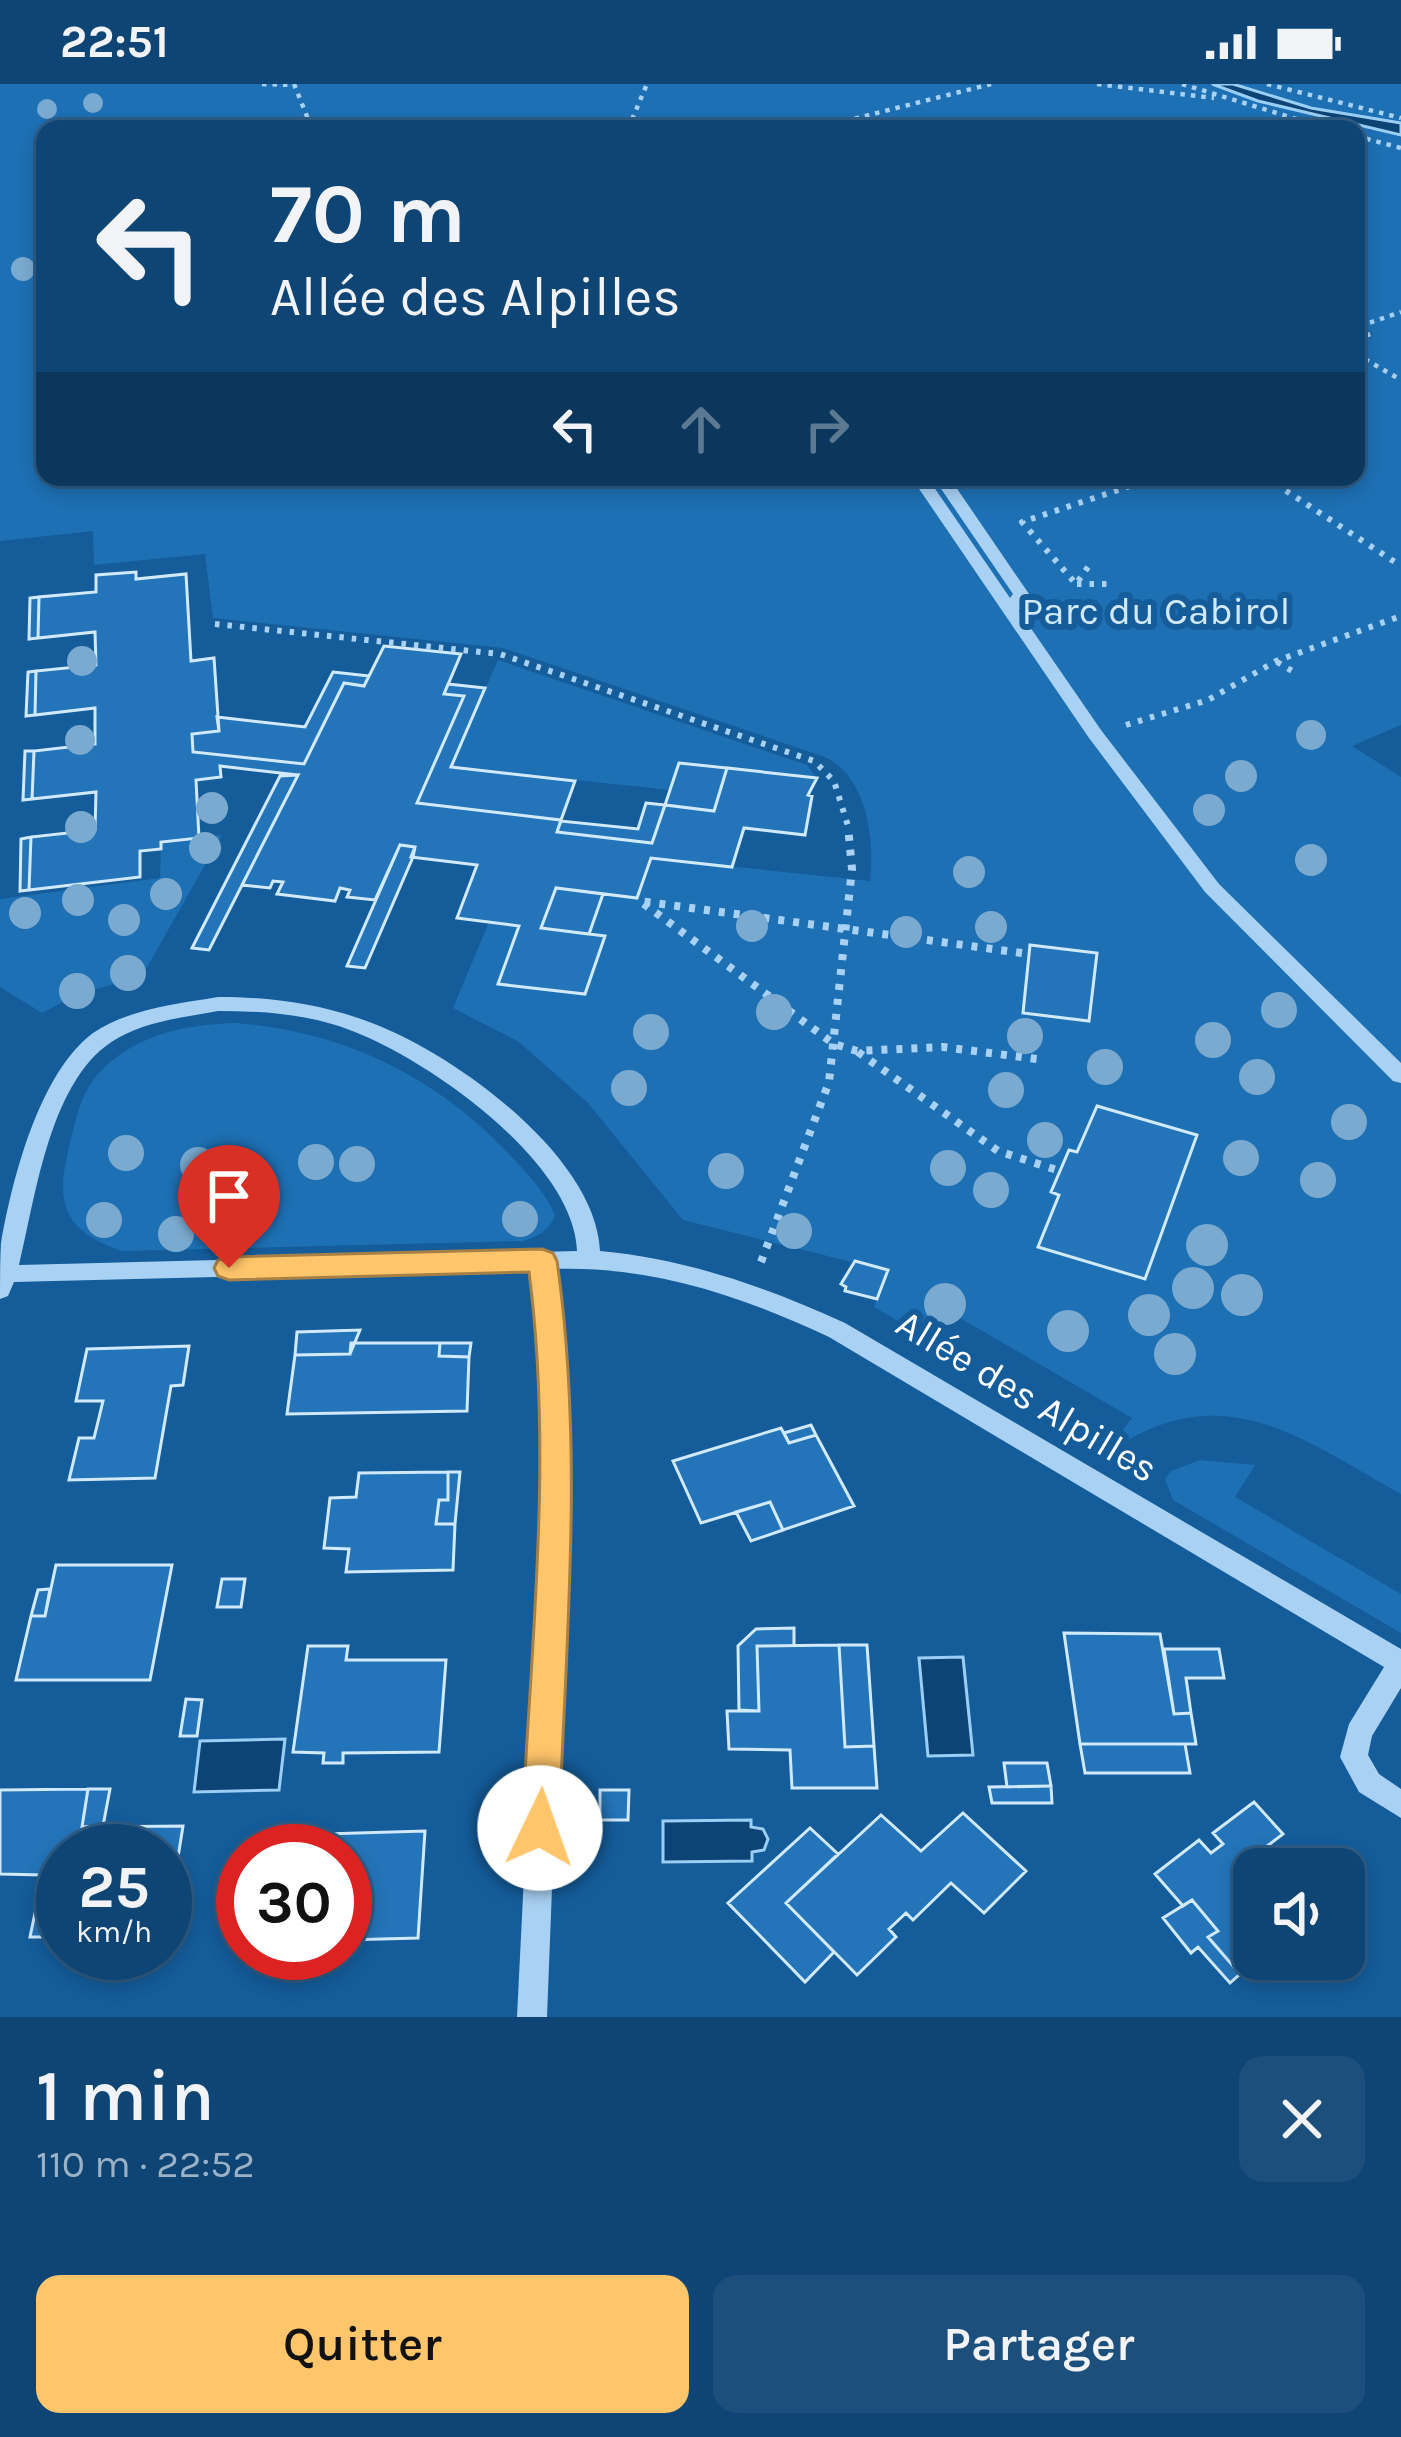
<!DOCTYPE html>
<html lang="fr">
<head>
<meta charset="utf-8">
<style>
  :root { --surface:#0f4574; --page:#1d4f7c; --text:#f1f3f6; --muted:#9bb1c5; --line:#2f5d86; --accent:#ffc56a }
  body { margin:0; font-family:Karla,sans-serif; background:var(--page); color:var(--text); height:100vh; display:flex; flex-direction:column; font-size:45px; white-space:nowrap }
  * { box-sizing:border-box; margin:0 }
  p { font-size:39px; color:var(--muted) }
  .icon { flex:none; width:66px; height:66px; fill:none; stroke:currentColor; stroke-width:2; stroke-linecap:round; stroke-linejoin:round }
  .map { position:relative; height:1933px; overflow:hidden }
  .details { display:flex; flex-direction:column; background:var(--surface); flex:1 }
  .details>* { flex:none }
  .banner { position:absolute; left:36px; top:36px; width:1329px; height:366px; border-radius:24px; box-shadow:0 6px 18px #0003,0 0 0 3px var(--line); background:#0f4574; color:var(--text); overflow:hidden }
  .buttons { position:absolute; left:1233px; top:1764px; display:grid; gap:24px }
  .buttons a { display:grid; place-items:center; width:132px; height:132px; border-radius:24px; background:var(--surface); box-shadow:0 6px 18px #0003,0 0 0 3px var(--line); font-size:60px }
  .speed { position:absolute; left:36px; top:1740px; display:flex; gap:24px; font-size:60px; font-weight:700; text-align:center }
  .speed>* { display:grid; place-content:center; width:156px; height:156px; border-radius:50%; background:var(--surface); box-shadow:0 6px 18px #0003,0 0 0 3px var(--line); line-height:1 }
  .speed small { font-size:30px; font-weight:400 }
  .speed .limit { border:18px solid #d22; background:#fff; color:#111 }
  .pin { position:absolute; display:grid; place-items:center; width:102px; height:102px; color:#fff; margin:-123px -51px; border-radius:50% 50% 50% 0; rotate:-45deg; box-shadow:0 0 12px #0007 }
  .pin .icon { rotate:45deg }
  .me { position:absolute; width:132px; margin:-66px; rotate:3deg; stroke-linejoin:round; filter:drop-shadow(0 0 9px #0008) }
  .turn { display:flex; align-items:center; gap:42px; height:252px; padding:0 36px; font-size:54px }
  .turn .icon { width:156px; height:156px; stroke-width:2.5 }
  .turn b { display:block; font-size:84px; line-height:102px }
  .lanes { display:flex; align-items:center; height:114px; padding:0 36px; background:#0003; justify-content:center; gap:60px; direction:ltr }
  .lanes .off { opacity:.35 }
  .round { display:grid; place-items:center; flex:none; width:126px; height:126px; border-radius:24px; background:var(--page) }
  .head { display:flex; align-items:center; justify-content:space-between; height:204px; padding:0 36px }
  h1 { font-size:72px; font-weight:600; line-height:90px }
  .action { display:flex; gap:24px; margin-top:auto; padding:24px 36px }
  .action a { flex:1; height:138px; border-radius:24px; background:var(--accent); color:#111; font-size:48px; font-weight:600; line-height:138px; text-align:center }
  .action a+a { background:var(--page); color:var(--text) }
  .status { display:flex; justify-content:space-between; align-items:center; height:84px; padding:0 60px; background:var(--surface); direction:ltr }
  .status svg { height:33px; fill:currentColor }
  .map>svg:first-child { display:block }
</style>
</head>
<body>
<div class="status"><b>22:51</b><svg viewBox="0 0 49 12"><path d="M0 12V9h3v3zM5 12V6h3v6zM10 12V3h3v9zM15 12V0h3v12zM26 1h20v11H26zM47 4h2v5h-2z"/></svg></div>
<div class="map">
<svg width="1401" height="1933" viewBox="0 0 1401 1933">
  <rect width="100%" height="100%" fill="#145c9a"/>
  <!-- green -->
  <path fill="#1d70b4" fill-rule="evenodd" d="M0 0H1401V641L1352 662 1401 693V1410C1302 1355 1225 1292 1115 1364L1111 1361 1132 1334 941 1223 917 1248 874 1223 888 1187 683 1136 588 1019 519 958 453 924 489 838 519 842 499 900 585 910 604 853 589 850 603 810 637 814 651 774 870 797C875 755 867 693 825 673L503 564 213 534 205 470 94 481 93 447 0 457ZM45 45H1356V393H45Z
    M498 576 807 681 817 694 670 706 451 683Z
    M222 751 142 892 79 910 42 929 0 903V815L160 794 161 758Z
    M236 939C341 947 432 990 505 1066 524 1086 544 1105 555 1131 548 1148 540 1151 523 1157L122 1167C61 1146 55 1118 70 1059 76 1034 81 1010 98 990 133 951 186 940 236 939Z
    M1200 1376 1255 1381 1235 1413 1401 1510V1549L1173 1416 1165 1395 1171 1387Z"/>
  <!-- water -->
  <path fill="#0d4476" stroke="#9bcef5" stroke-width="3" d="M1212 0H1233L1311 24 1401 39V51L1258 17Z
    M963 1573 973 1671 928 1672 919 1574Z
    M285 1655 279 1706 194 1708 200 1657Z
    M751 1736V1743L763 1745 768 1755 764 1766 752 1768V1777L663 1778V1737Z"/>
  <!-- building -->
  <path fill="#2374b8" stroke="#d0e9fd" stroke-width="3" d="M136 488V495L186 490 191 577 214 574 219 647 192 650 193 668 304 680 344 599 364 602 384 562 461 570 444 610 464 612 417 719 561 736 557 748 652 759 665 721 714 727 727 684 817 694 808 711 812 712 805 751 744 744 732 783 651 774 637 814 556 804 541 844 605 852 585 910 498 900 519 842 457 834 477 781 411 773 415 763 400 761 375 816 347 813 350 806 340 804 335 817 277 810 283 798 273 797 270 804 242 801 298 691 220 682 221 693 196 696 199 754 161 758V765L140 767V793L29 806 31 753 95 746 96 708 32 715 34 667 95 660V624L35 631 36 587 96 581 95 548 38 554 39 513 96 508V491Z
    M39 513 38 554 29 555 30 514Z
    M36 587 35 631 26 632 28 588Z
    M333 588 369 592 364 602 344 599 304 680 193 668 192 650 219 647 217 633 305 643Z
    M448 600 485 604 451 683 575 697 561 736 417 719 464 612 444 610Z
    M25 667H34L32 715 23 716Z
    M679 679 727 684 714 727 665 721Z
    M298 691 209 866 192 864 280 692Z
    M646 719 665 721 652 759 557 748 561 737 638 745Z
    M31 753 29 806 20 807 21 755Z
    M400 761 415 763 413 773 365 884 347 882Z
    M556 804 603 810 589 850 541 844Z
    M1030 861 1097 869 1089 937 1023 929Z
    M1097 1022 1197 1051 1145 1195 1038 1163 1059 1111 1051 1108 1069 1066 1077 1068Z
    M855 1177 888 1186 877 1215 845 1207 846 1203 841 1200Z
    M360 1246 350 1270 295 1271 297 1248Z
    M351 1259H440L439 1272 469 1273 467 1327 287 1330 295 1271 350 1270Z
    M440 1259H471L469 1273 439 1272Z
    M189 1262 183 1301 171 1302 155 1394 69 1396 79 1354H94L103 1317H76L87 1265Z
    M811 1341 816 1351 789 1359 784 1349Z
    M781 1344 789 1359 816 1351 854 1422 783 1446 770 1418 701 1439 673 1377Z
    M448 1388V1416H439L436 1440H455L453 1486 346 1488 349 1465 324 1464 330 1414 356 1413 359 1389Z
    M448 1388H460L455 1440H436L439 1416H448Z
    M770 1418 783 1446 751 1457 736 1428Z
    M56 1481H172L150 1596H16L31 1532H45Z
    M222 1495H245L241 1523H217Z
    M50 1505 45 1532H31L38 1506Z
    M794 1544V1562H757L759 1627 739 1626 738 1562 756 1545Z
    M1064 1549 1160 1550 1174 1630 1191 1629 1196 1660H1080Z
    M839 1561H867L874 1662 845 1663Z
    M839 1561 845 1663 874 1662 877 1704H792L790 1666 729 1665 727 1627H759L757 1562Z
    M308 1562H348L346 1576H446L439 1668 343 1669V1679H323L324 1669 293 1668Z
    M1164 1565H1219L1224 1594H1186L1191 1629 1174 1630Z
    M186 1615 202 1616 197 1652H180Z
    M1080 1660H1185L1190 1689H1085Z
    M1004 1679H1047L1051 1702 1007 1703Z
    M1051 1702 1052 1719H992L989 1703Z
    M88 1705H110L103 1742 82 1743Z
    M88 1705 82 1743 183 1742 166 1849 165 1767H63V1853H30L43 1791 0 1790V1706Z
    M600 1706H629L628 1736H600Z
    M1254 1718 1283 1750 1262 1766 1281 1785H1254V1875H1260L1240 1890 1208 1853 1218 1847 1192 1816 1183 1822 1155 1790 1199 1756 1211 1769 1223 1760 1213 1749Z
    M963 1729 1026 1787 984 1829 951 1799 913 1836 906 1829 889 1845 896 1853 857 1891 786 1819 881 1731 921 1767Z
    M810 1744 838 1770 786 1819 834 1868 805 1898 728 1819Z
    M425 1747 418 1854 345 1856V1767H255L256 1752Z
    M1192 1816 1218 1847 1208 1853 1240 1890 1230 1899 1198 1863 1191 1869 1163 1834Z"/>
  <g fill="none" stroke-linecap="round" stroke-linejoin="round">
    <!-- path-far2 -->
    <path stroke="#a8d1f3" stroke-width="4.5" stroke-dasharray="4.5 6" stroke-linecap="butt" d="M262 0 294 1
      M294 0 312 45
      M1097 0 1214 14
      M1182 0 1329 45
      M1267 0 1401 34
      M628 45 647 0
      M814 45 991 0
      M1356 52 1401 64
      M1360 242 1401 228
      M1356 255 1373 249
      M1356 270 1401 296"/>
    <!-- path-far1 -->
    <path stroke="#a8d1f3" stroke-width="6" stroke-dasharray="4.5 8" stroke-linecap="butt" d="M1265 393 1401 482
      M1088 483 1076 500 1022 438 1157 393
      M1077 500H1111
      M215 540 500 570 814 677 834 697 849 745
      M1277 578 1294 588
      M1126 641 1208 616 1276 577 1401 532"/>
    <!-- path -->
    <path stroke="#a8d1f3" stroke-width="8" stroke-dasharray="6 9" stroke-linecap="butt" d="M1022 869 640 817 834 960 857 967 943 963 1037 975
      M858 968 998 1067 1060 1087
      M761 1178 829 998 852 785 848 742"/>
    <!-- minor -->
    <path fill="#a8d1f3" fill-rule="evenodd" d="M911 393H927L1010 514 1013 510 933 393H949L1029 510 1019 527 1101 646 1219 800 1401 979V999L1393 997 1205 808 1089 654Z
      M218 913C269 913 315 919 364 936 448 965 596 1070 600 1167 687 1175 766 1203 845 1239L1401 1565V1604L1372 1652 1368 1671 1379 1690 1401 1705V1734L1359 1708 1340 1673 1349 1640 1384 1583 829 1253C741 1212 653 1182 555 1185L565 1254 569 1367 547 1933H517L545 1367 541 1254 532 1185 14 1198 8 1212 0 1215C0 1197 0 1177 1 1159 12 1096 39 989 93 949 128 925 177 920 218 913ZM218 927C265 927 310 930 355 948 431 978 574 1078 577 1167L19 1181C36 1112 50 991 118 954 148 937 185 933 218 927Z"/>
  </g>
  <!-- trees -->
  <g fill="#7baad0">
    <circle cx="93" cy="19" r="10"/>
    <circle cx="47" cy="25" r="10"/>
    <circle cx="23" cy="185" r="12"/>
    <circle cx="82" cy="577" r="15"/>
    <circle cx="1311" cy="651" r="15"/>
    <circle cx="80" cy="656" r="15"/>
    <circle cx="1241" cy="692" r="16"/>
    <circle cx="212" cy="724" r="16"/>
    <circle cx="1209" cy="726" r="16"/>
    <circle cx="81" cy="743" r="16"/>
    <circle cx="205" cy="764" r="16"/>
    <circle cx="1311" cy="776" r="16"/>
    <circle cx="969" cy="788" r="16"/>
    <circle cx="166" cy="810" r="16"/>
    <circle cx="78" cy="816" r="16"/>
    <circle cx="25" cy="829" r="16"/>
    <circle cx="124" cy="836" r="16"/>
    <circle cx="752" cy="842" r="16"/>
    <circle cx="991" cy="843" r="16"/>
    <circle cx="906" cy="848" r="16"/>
    <circle cx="128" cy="889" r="18"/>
    <circle cx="77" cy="907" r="18"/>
    <circle cx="1279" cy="926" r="18"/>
    <circle cx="774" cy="928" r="18"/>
    <circle cx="651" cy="948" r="18"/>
    <circle cx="1025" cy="952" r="18"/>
    <circle cx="1213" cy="956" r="18"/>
    <circle cx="1105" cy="983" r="18"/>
    <circle cx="1257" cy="993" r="18"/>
    <circle cx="629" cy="1004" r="18"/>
    <circle cx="1006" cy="1006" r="18"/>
    <circle cx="1349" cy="1038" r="18"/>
    <circle cx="1045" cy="1056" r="18"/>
    <circle cx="126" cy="1069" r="18"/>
    <circle cx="1241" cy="1074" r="18"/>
    <circle cx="316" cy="1078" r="18"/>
    <circle cx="357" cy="1080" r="18"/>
    <circle cx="198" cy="1081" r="18"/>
    <circle cx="948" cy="1084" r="18"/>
    <circle cx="726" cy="1087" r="18"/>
    <circle cx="1318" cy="1096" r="18"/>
    <circle cx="991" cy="1106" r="18"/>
    <circle cx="520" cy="1135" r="18"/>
    <circle cx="104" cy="1136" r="18"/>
    <circle cx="794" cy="1147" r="18"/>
    <circle cx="176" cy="1150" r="18"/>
    <circle cx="1207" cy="1161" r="21"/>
    <circle cx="1193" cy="1204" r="21"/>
    <circle cx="1242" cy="1211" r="21"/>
    <circle cx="945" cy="1220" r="21"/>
    <circle cx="1149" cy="1231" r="21"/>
    <circle cx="1068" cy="1247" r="21"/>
    <circle cx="1175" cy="1270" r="21"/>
  </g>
  <!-- route -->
  <path fill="#ffc56a" stroke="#a68045" stroke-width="3" d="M542 1165 553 1169 557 1177C584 1365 566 1555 559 1744L553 1756 540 1762 527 1756 522 1744C531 1559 553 1372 529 1188L229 1196 218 1192 214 1184 218 1176 229 1173Z"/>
  <g text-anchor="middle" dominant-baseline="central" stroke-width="12" stroke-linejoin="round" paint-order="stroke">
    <!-- park labels -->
    <g font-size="39" fill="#d0e9fd" stroke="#145c9a">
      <text x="1156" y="527">Parc du Cabirol</text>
    </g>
    <!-- street labels -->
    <g font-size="39" fill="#fff" stroke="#145c9a">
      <text transform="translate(1027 1312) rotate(31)">Allée des Alpilles</text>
    </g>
  </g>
</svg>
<div class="buttons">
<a><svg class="icon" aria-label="sound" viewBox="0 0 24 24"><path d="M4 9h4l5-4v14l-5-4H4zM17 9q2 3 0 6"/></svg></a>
</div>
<div class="speed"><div>25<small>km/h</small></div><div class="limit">30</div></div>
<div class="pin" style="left:229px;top:1184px;background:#d93025"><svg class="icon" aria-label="arrive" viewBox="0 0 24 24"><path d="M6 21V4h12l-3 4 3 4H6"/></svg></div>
<svg class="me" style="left:540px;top:1744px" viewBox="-20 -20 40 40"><circle r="19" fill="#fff"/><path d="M0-13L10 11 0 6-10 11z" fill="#ffc56a"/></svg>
<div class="banner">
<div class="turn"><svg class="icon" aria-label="left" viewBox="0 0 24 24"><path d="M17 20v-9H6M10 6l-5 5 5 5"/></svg><div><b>70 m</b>Allée des Alpilles</div></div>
<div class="lanes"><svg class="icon" aria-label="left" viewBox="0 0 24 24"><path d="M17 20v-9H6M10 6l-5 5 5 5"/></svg><svg class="icon off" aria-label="ahead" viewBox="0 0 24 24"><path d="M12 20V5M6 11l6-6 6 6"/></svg><svg class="icon off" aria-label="right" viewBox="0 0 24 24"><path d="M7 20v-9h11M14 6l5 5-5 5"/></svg></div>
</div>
</div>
<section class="details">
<div class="head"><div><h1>1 min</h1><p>110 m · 22:52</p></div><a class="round"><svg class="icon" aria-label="close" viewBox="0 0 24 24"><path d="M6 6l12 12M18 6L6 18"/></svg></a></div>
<div class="action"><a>Quitter</a><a>Partager</a></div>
</section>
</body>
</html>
